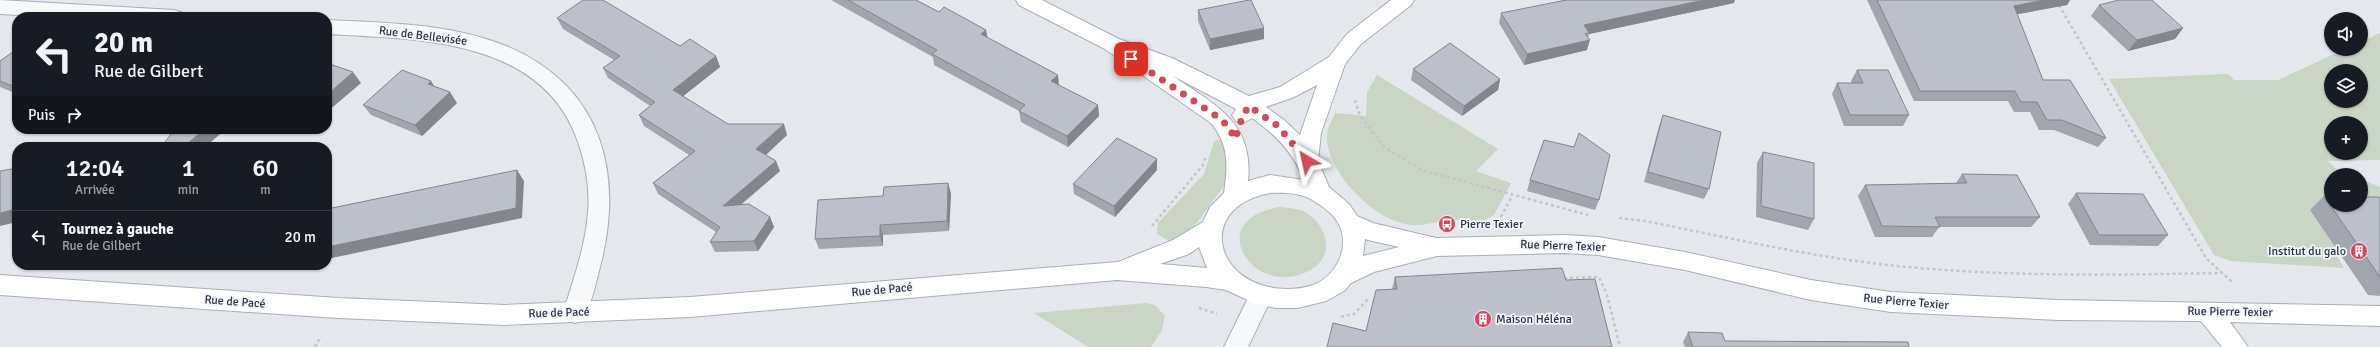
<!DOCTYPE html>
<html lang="fr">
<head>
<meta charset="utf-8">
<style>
  :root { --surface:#171b24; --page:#20242c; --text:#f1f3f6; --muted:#9ea1a6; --line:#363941 }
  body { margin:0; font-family:Signika,sans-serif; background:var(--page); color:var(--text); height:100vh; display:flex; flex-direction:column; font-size:15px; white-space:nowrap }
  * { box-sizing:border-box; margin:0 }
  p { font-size:13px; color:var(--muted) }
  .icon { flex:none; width:22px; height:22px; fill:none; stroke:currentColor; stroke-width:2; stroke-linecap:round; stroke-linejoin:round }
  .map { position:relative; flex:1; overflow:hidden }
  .sheet { position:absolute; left:12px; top:142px; width:320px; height:128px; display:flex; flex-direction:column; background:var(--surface); border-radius:16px; box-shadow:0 1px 3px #0004 }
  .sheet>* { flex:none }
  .banner { position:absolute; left:12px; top:12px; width:320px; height:122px; border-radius:16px; box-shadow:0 1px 3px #0004; background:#171b24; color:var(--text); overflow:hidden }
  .tools { position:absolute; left:2324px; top:12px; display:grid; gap:8px }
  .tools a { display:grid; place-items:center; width:44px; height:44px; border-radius:50%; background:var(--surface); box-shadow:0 1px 3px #0004; font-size:20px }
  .pin { position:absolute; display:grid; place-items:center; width:34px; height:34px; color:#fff; margin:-17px; border-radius:8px; box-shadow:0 2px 6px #0006 }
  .me { position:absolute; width:44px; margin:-22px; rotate:324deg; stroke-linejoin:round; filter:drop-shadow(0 0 3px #0008) }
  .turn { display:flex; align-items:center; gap:14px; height:84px; padding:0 16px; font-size:18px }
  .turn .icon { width:52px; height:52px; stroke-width:2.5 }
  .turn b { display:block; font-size:28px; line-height:34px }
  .then { display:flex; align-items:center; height:38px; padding:0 16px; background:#0003; gap:8px; font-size:15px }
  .eta { display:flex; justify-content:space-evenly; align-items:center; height:68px; text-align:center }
  .eta b { font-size:24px; font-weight:600; line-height:28px }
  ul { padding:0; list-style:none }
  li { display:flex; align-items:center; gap:12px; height:52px; padding:0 16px; border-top:1px solid var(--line) }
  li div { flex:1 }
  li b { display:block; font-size:15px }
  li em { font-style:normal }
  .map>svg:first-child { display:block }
</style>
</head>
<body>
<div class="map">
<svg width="2380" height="347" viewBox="0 0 2380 347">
  <rect width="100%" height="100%" fill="#e4e7ec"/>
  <!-- green -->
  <path fill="#c9d6c5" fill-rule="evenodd" d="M2380 33V160L2328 161 2336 169 2351 175H2331V205H2361V179L2380 187V211L2341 255 2337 256 2344 268 2230 261 2214 255 2109 79 2228 74 2234 80H2278L2345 49H2361V42ZM2331 71H2361V101H2331ZM2331 123H2361V153H2331Z
    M1377 75 1498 149 1476 171 1511 183 1494 215 1476 226C1472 224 1466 221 1462 220 1445 217 1427 227 1410 225 1374 221 1324 170 1327 133 1328 126 1333 119 1335 113L1366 116 1367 92Z
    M1222 139 1229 168 1224 186 1190 232 1171 242 1157 234 1158 223 1204 174 1214 141Z
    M1279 207C1289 208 1300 208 1308 214 1327 226 1335 255 1312 269 1255 303 1200 220 1279 207Z
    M1147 303 1155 305 1165 316 1162 330 1151 347H1088L1034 313Z"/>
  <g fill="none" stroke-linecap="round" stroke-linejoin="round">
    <!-- street casing -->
    <g stroke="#a9aeb7" stroke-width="2">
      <path id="street" d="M0 0 174 10 181 12 184 17H56L0 14Z
        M327 20C386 23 450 23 506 46 604 87 625 176 599 271 595 287 591 305 583 320L575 323 567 320 563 313C573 281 585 248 588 213 590 189 586 165 578 142 543 38 417 39 327 34Z
        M1260 287 1268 290 1272 297 1248 347H1224L1252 290Z"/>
    </g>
    <!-- secondary casing -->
    <g stroke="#a9aeb7" stroke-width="2">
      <path id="secondary" d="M1016 0H1042L1119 39 1172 58 1249 96 1280 87 1329 57 1347 34 1391 0H1414L1411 5 1361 44 1345 64 1321 133 1318 161 1329 187 1349 204 1357 216 1373 223 1436 238 1565 235 1598 237 1685 252 1811 280 1891 292 2059 300 2380 306V326L2230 322 2248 347H2222L2201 321 2059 320 1891 312 1811 300 1685 270 1598 255 1565 253 1437 256 1374 272 1351 283 1344 291 1326 301 1297 308H1275L1254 303 1226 290 1206 287 1117 280 690 317 505 325 338 318 0 295V275L338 298 505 305 690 297 1118 262 1173 240 1203 222 1210 207 1224 193C1228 166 1229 144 1211 123L1105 49 1019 5ZM1173 76 1236 109 1232 115 1236 121 1243 123 1252 118C1275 134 1294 153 1304 180L1270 175 1248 181C1254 122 1215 105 1173 76ZM1317 85 1300 135 1284 120 1266 107 1294 97ZM1270 193C1283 192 1303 193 1314 201 1322 206 1332 213 1337 221 1352 245 1337 276 1313 285 1304 288 1295 289 1286 289 1213 287 1195 207 1270 193ZM1365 239 1368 240 1399 247 1363 256ZM1199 247 1207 268 1160 264 1189 254Z"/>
    </g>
    <!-- path -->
    <path stroke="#c2c5cb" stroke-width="2.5" stroke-dasharray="3 3" stroke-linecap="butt" d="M2056 0 2206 258 2233 283
      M1355 100 1360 116 1384 147 1422 170 1588 215
      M1501 217 1512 196
      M1619 218 1645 221C1726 237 1806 256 1888 265 1999 277 2112 275 2223 273
      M1152 226 1203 165 1205 158
      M1564 278 1599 277 1607 295 1620 347
      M1199 308 1217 314
      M1341 317 1354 314 1369 298
      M315 347 321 336"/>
    <!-- street -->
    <use href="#street" fill="#f7f8fa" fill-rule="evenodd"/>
    <!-- secondary -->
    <use href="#secondary" fill="#fff" fill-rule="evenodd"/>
  </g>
  <!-- wall -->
  <path fill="#a1a5ae" d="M831 0H916L939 12 986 30 987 38 1059 85 1098 105 1099 116 1068 147 1021 122 1019 111 934 65 933 57Z
    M1867 0H2070L2067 5 2017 14 2043 80 2106 138 2098 147 2054 130H2039L2030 112H2014L2008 101H1914Z
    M1734 3 1589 34 1588 38 1587 50 1524 65 1499 23 1501 13Z
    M2099 5 2183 28 2175 39 2128 51 2091 16Z
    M1198 10 1264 28V39L1210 50 1198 21Z
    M557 18 680 46 716 56 720 67 683 96 728 124 787 135 766 155 780 171 741 205 770 217 774 227 758 251 715 252 710 242 716 232 658 194 653 183 689 155 644 126 639 115 650 106 608 78 603 68 614 60 563 29Z
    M17 49V94L0 87V61Z
    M1413 69 1500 79 1498 90 1462 116 1411 80Z
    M1857 70 1909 115 1903 126H1844L1832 94 1837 83H1852L1851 81Z
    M434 86 457 103 422 136 371 115 363 105Z
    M1663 115 1709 189 1704 199 1644 182 1659 126Z
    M1763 152 1814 219 1808 230 1756 217 1757 163Z
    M1157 159V170L1115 217 1074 194 1073 184Z
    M1962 174 2040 217 2031 227H1939L1932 237H1875L1858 196 1865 185 1956 183Z
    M1530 180 1599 200 1595 210 1527 191Z
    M948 183 951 194 949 231 883 235V246L819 249 815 239 883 196Z
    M2076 193 2168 235 2158 246 2090 245 2068 204Z
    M2324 196 2380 199V296L2368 295 2310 210Z
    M1395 277 1566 280 1366 331 1392 289Z
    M1688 332 1725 341 1909 347H1685L1683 342Z"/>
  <!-- shaded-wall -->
  <path fill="#83868d" d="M1704 0H1735L1734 3 1589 34V33L1584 25Z
    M2044 0H2070L2067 5 2008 16 2014 6Z
    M1264 28V39L1210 50V39Z
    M2183 28 2175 39 2128 51 2137 40Z
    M986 30 988 41 981 34Z
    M1590 40 1587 50 1524 65 1527 54Z
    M716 56 720 67 677 101 673 90Z
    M353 72 361 83 327 112V95Z
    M1058 75 1059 85 1051 81Z
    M1500 79 1498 90 1462 116 1464 106Z
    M431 81 438 92 428 84Z
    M450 92 457 103 422 136 415 125Z
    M1098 105 1099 116 1068 147 1067 136Z
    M784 124 787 135 760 160 756 149Z
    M205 129H226L205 147H183Z
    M1157 159V170L1115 217 1114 206Z
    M776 161 780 171 727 216 723 206Z
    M517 170 524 181 522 218 327 259V247Z
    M948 183 951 194 949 231 947 221Z
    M17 209V222L0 226V213Z
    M770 217 774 227 758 251 754 241Z
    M880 225 883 235V246L880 236Z"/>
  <!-- building -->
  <path fill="#bbc0ca" stroke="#83868d" d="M583 0H603L680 46 690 39 716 56 673 90 728 124H784L756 149 776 161 723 206 749 204 770 217 754 241 710 242 720 227 653 183 695 151 639 115 655 102 603 68 620 56 557 18Z
    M848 0H916L939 12 944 7 986 30 981 34 1058 75 1051 81 1098 105 1067 136 1019 111 1025 105 932 54 937 50Z
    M1249 0H1251L1264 28 1210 39 1198 10Z
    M1566 0H1704L1584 25 1589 33 1585 34 1590 40 1527 54 1501 13Z
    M1877 0H2044L2014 6 2043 80H2070L2106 138 2062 120H2047L2037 102H2021L2015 91H1920Z
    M2119 0H2152L2183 28 2137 40 2099 5Z
    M1450 43 1500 79 1464 106 1413 69Z
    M17 49V88L0 81V61Z
    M327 63 353 72 327 95Z
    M402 70 431 81 428 84 450 92 415 125 363 105Z
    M1857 70H1888L1909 115H1850L1837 83H1863Z
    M1663 115 1721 132 1709 189 1648 172Z
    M175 129H205L183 147H161Z
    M1579 133 1610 155 1599 200 1530 180 1544 140 1574 147Z
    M1117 138 1157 159 1114 206 1073 184Z
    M1763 152 1814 163V219L1761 206Z
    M17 168V209L0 213V171Z
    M517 170 516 208 327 247V209Z
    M1962 174 2017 175 2040 217H1935L1940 227 1882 226 1865 185 1967 183Z
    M948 183 947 221 880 225V236L815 239 818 200 883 196 884 187Z
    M2076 193 2143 194 2168 235H2099Z
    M2324 196 2331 197V205H2361V197H2379L2380 199V277Z
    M1562 268 1566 280 1595 279 1612 347H1327L1333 323 1366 331 1376 290 1397 289 1395 277Z
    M1688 332 1722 333 1725 341 1908 342 1909 347H1693Z"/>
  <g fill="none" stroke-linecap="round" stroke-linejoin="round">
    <!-- route -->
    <path stroke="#d1495b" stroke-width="7" stroke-dasharray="0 12.6" d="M1131 59 1218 117 1229 127 1235 139 1243 115 1249 106 1278 126 1307 161"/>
  </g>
  <!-- icons -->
  <defs>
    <g id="bus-disc" transform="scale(0.9)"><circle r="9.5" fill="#d1495b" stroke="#f4f6f9"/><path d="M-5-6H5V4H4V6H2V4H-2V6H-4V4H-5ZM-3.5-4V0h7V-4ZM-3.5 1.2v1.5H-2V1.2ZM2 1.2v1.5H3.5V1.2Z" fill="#fff"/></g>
    <g id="building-disc" transform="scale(0.9)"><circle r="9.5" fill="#d1495b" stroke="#f4f6f9"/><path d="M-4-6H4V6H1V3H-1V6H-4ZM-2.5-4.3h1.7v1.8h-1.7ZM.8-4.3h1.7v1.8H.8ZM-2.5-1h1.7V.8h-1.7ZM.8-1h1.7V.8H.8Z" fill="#fff"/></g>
  </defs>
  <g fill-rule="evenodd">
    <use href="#bus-disc" x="1447" y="224"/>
    <use href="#building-disc" x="2359" y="251"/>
    <use href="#building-disc" x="1483" y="319"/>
  </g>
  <g text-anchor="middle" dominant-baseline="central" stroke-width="3.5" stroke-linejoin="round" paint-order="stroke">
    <!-- street labels -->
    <g font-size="12" fill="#2b3445" stroke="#f4f6f9">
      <text transform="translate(423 36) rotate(7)">Rue de Bellevisée</text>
      <text transform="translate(1563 246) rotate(2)">Rue Pierre Texier</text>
      <text transform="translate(882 290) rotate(-5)">Rue de Pacé</text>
      <text transform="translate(235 302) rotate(4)">Rue de Pacé</text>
      <text transform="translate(1906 302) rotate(5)">Rue Pierre Texier</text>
      <text transform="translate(2230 312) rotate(1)">Rue Pierre Texier</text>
      <text transform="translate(559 313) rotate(-2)">Rue de Pacé</text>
    </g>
    <!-- poi labels -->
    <g font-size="12" fill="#2b3445" stroke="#f4f6f9" text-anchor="start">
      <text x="1460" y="224">Pierre Texier</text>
      <text x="2346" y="251" text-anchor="end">Institut du galo</text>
      <text x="1496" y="319">Maison Héléna</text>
    </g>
  </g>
</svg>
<div class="tools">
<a><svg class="icon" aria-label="sound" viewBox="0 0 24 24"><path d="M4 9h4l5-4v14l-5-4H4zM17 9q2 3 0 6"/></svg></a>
<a><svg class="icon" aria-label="layers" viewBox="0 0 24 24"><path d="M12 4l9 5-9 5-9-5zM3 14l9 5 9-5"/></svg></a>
<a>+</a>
<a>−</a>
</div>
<div class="pin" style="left:1131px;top:59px;background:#d93025"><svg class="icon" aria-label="arrive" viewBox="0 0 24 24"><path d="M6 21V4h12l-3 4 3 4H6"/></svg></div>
<svg class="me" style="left:1307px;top:161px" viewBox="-20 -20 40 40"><path d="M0-17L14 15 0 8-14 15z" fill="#d1495b" stroke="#fff" stroke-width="4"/></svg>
<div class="banner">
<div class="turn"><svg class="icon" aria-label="left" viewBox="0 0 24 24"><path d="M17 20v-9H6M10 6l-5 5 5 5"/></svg><div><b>20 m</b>Rue de Gilbert</div></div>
<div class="then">Puis<svg class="icon" aria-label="right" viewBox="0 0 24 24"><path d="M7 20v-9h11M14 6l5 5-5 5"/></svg></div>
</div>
<section class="sheet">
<div class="eta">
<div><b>12:04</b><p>Arrivée</p></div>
<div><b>1</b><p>min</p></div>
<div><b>60</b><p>m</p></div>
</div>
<ul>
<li><svg class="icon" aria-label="left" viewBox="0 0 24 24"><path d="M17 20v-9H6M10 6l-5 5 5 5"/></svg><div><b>Tournez à gauche</b><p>Rue de Gilbert</p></div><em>20 m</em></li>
</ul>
</section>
</div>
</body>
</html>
